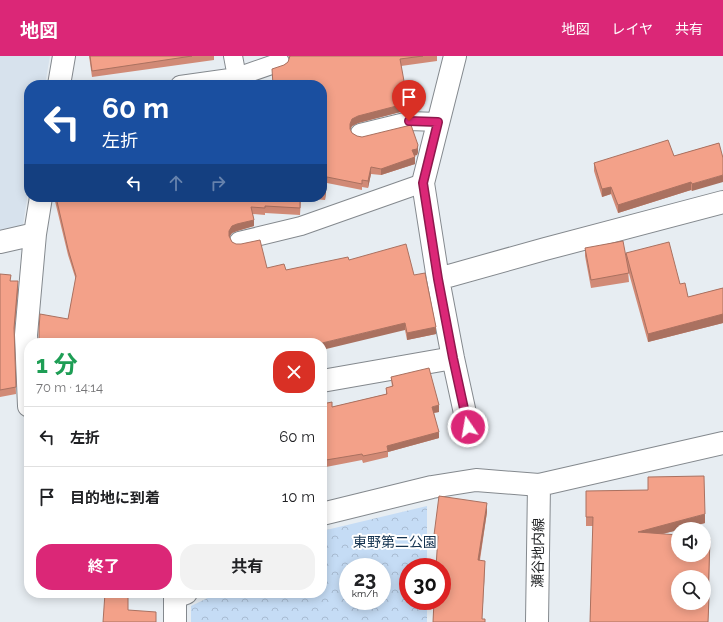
<!DOCTYPE html>
<html lang="ja">
<head>
<meta charset="utf-8">
<style>
  :root { --surface:#fff; --page:#f2f2f2; --text:#202124; --muted:#757577; --line:#e0e0e0; --accent:#db2777 }
  body { margin:0; font-family:Raleway,"Noto Sans JP",sans-serif; background:var(--page); color:var(--text); height:100vh; display:flex; flex-direction:column; font-size:15px; white-space:nowrap }
  * { box-sizing:border-box; margin:0 }
  p { font-size:13px; color:var(--muted) }
  .icon { flex:none; width:22px; height:22px; fill:none; stroke:currentColor; stroke-width:2; stroke-linecap:round; stroke-linejoin:round }
  .map { position:relative; flex:1; overflow:hidden }
  .details { position:absolute; left:24px; top:282px; width:303px; height:260px; display:flex; flex-direction:column; background:var(--surface); border-radius:16px; box-shadow:0 2px 10px #0003 }
  .details>* { flex:none }
  .banner { position:absolute; left:24px; top:24px; width:303px; height:122px; border-radius:16px; box-shadow:0 2px 10px #0003; background:#1a4fa0; color:#fff; overflow:hidden }
  .fabs { position:absolute; left:671px; top:466px; display:grid; gap:8px }
  .fabs a { display:grid; place-items:center; width:40px; height:40px; border-radius:50%; background:var(--surface); box-shadow:0 2px 10px #0003; font-size:20px }
  .speed { position:absolute; left:339px; top:502px; display:flex; gap:8px; font-size:20px; font-weight:700; text-align:center }
  .speed>* { display:grid; place-content:center; width:52px; height:52px; border-radius:50%; background:var(--surface); box-shadow:0 2px 10px #0003; line-height:1 }
  .speed small { font-size:10px; font-weight:400 }
  .speed .limit { border:6px solid #d22; background:#fff; color:#111 }
  .pin { position:absolute; display:grid; place-items:center; width:34px; height:34px; color:#fff; margin:-41px -17px; border-radius:50% 50% 50% 0; rotate:-45deg; box-shadow:0 0 4px #0007 }
  .pin .icon { rotate:45deg }
  .me { position:absolute; width:44px; margin:-22px; rotate:348deg; stroke-linejoin:round; filter:drop-shadow(0 0 3px #0008) }
  .turn { display:flex; align-items:center; gap:14px; height:84px; padding:0 12px; font-size:18px }
  .turn .icon { width:52px; height:52px; stroke-width:2.5 }
  .turn b { display:block; font-size:28px; line-height:34px }
  .lanes { display:flex; align-items:center; height:38px; padding:0 12px; background:#0003; justify-content:center; gap:20px; direction:ltr }
  .lanes .off { opacity:.35 }
  .round { display:grid; place-items:center; flex:none; width:42px; height:42px; border-radius:16px; background:var(--page) }
  .summary { display:flex; align-items:center; justify-content:space-between; height:68px; padding:0 12px }
  h1 { font-size:24px; font-weight:700; line-height:30px; color:#1e9e55 }
  .action { display:flex; gap:8px; margin-top:auto; padding:8px 12px }
  .action a { flex:1; height:46px; border-radius:16px; background:var(--accent); color:#fff; font-size:16px; font-weight:700; line-height:46px; text-align:center }
  .action a+a { background:var(--page); color:var(--text) }
  ul { padding:0; list-style:none }
  li { display:flex; align-items:center; gap:12px; height:60px; padding:0 12px; border-top:1px solid var(--line) }
  li div { flex:1 }
  li b { display:block; font-size:15px }
  li em { font-style:normal }
  header { display:flex; align-items:center; gap:24px; box-sizing:border-box; height:56px; padding:0 20px; background:var(--accent); color:#fff }
  header strong { font-size:19px }
  nav { display:flex; gap:22px; margin-inline-start:auto; font-size:14px }
  .map>svg:first-child { display:block }
</style>
</head>
<body>
<header>
<strong>地図</strong>
<nav><a>地図</a><a>レイヤ</a><a>共有</a></nav>
</header>
<div class="map">
<svg width="723" height="566" viewBox="0 0 723 566">
  <defs>
    <pattern id="park-crowns" width="20" height="18" patternUnits="userSpaceOnUse"><rect width="20" height="18" fill="#c5dcf5"/><path d="M2 6a3 3 0 1 1 6 0M12 15a3 3 0 1 1 6 0" fill="none" stroke="#a9bcd2"/></pattern>
  </defs>
  <rect width="100%" height="100%" fill="#e7edf2"/>
  <!-- built -->
  <path fill="#d7e2ed" d="M0 0H50L45 29H29V130L23 169 0 174Z"/>
  <!-- park -->
  <path fill="url(#park-crowns)" fill-rule="evenodd" d="M427 450V511H408V545H427V566H191V550L218 537H322V475ZM348 511H382V545H348Z"/>
  <g fill="none" stroke-linecap="round" stroke-linejoin="round">
    <!-- service casing -->
    <g stroke="#84898e" stroke-width="20">
      <path id="service" d="M233 0 237 21
        M180 29 237 21 280 6
        M360 77 409 65 438 66
        M239 185 301 170 423 127"/>
    </g>
    <!-- minor casing -->
    <g stroke="#84898e" stroke-width="24">
      <path id="minor" d="M455 0 423 127 438 223 453 302 468 371
        M59 29 64 0
        M0 186 35 178
        M438 223 545 193 723 146
        M322 325 453 302
        M29 350 26 279 35 178 41 141
        M322 458 432 431 476 424 539 429
        M175 566V541L186 537"/>
    </g>
    <!-- tertiary casing -->
    <g stroke="#84898e" stroke-width="24">
      <path id="tertiary" d="M537 566 539 429 723 387"/>
    </g>
    <!-- service -->
    <use href="#service" stroke="#fff" stroke-width="18"/>
    <!-- minor -->
    <use href="#minor" stroke="#fff" stroke-width="22"/>
    <!-- tertiary -->
    <use href="#tertiary" stroke="#fff" stroke-width="22"/>
  </g>
  <!-- wall -->
  <path fill="#d18a76" d="M89 0H214V4L92 21Z
    M288 0H437V5L401 10 408 54 358 67 352 70 350 74 352 77 357 80 418 96 417 99 414 100 415 108 381 119 371 118 368 132 362 131V134L327 127 325 144 301 142 300 159 265 157V159L253 158 254 170 237 175 232 177 229 181 232 186 267 212 286 214 349 204 414 219 436 278 407 284 405 274 68 263 76 224 68 199 54 141H322V29L284 9 288 6 290 2Z
    M719 87 692 135 691 134 618 157 611 138 602 141 594 115V107L674 100Z
    M585 192 626 202V197L680 228 688 241 723 232V267L648 286 628 214 629 226 591 232 585 200Z
    M0 218 11 225 18 233 14 277 16 338 0 341Z
    M391 321 439 356 434 357 439 382 388 396V401L363 407 362 404 326 411V406L322 407 332 351 386 338V332L392 331Z
    M586 435 705 467 681 473H678V474L662 478 710 491 709 541V550L708 566H590L593 470H586Z
    M487 456 480 504 485 513 433 566 438 488H434V479Z"/>
  <!-- shaded-wall -->
  <path fill="#aa7160" d="M408 47V54L358 67 352 70 350 74V68L352 63 358 60Z
    M418 89V96L417 99 412 100V94Z
    M415 101V108L381 119V113Z
    M371 111V118L368 132V125Z
    M723 119V126L692 135V128Z
    M327 121V127L325 144V137Z
    M691 126V134L618 157V149Z
    M611 131V138L602 141V133Z
    M254 164V170L237 175 232 177 229 182V187V175L232 170 237 168Z
    M18 225V233L14 279V272Z
    M723 258V267L648 286V278Z
    M405 267V274L322 294V287Z
    M436 271V278L407 284V277Z
    M439 349V356L432 357V351Z
    M439 376V382L388 396 387 390Z
    M326 399V406L322 407V400Z
    M487 447V456L478 513V504Z
    M705 458V467L681 473H678V474L638 484V476Z
    M485 505V513L482 566Z"/>
  <!-- building -->
  <path fill="#f3a189" stroke="#aa7160" fill-rule="evenodd" d="M90 0H192L92 15Z
    M290 0H423L400 3 408 47 358 60 352 63 350 68V73L352 77 357 80 362 81 411 69 418 89 417 93 412 94 415 101 381 113 371 111 368 125 362 124V128L327 121 325 137H322V29H273L272 13 284 9 288 6Z
    M668 84 674 100 719 87 723 102V119L692 128 691 126 618 149 611 131 602 133 594 107Z
    M56 141H300V152L265 150V152L251 151 254 164 237 168 232 170 229 175V180L232 186 236 188H241L260 184 267 212 284 208 286 214 348 201 349 204 406 188 414 219 425 217 436 271 407 277 405 267 322 287H39V273L40 258 68 263 76 220 68 193Z
    M623 185 629 217 591 224 585 192Z
    M669 186 680 228 685 227 688 241 723 232V258L648 278 626 197Z
    M0 218 11 219 10 225H18L14 272 16 331 0 334Z
    M429 312 439 349 432 351 439 376 387 390 388 395 363 400 362 398 326 404V399L322 400V348L332 346V351L387 338 386 332 393 330 391 321Z
    M704 420 705 458 638 476 678 479V499H704V482L710 483 708 541H709L708 566H590L593 461H586V435L648 434V421ZM678 521H704V547H678Z
    M439 440 487 447 478 504 485 505 482 563H485V566H433L434 545H442V511H436L438 480 434 479Z
    M105 537H128V554L156 556V566H103Z"/>
  <g fill="none" stroke-linecap="round" stroke-linejoin="round">
    <!-- route casing -->
    <g stroke="#8e194d" stroke-width="10">
      <path id="route" d="M409 65 438 66 423 127 438 223 453 302 468 371"/>
    </g>
    <!-- route -->
    <use href="#route" stroke="#db2777" stroke-width="7"/>
  </g>
  <g text-anchor="middle" dominant-baseline="central" stroke-width="4" stroke-linejoin="round" paint-order="stroke">
    <!-- park labels -->
    <g font-size="14" fill="#143350" stroke="#fff">
      <text x="395" y="486">東野第二公園</text>
    </g>
    <!-- street labels -->
    <g font-size="14" fill="#1f2123" stroke="#fff">
      <text transform="translate(538 497) rotate(-89)">瀬谷地内線</text>
    </g>
  </g>
</svg>
<div class="fabs">
<a><svg class="icon" aria-label="sound" viewBox="0 0 24 24"><path d="M4 9h4l5-4v14l-5-4H4zM17 9q2 3 0 6"/></svg></a>
<a><svg class="icon" aria-label="search" viewBox="0 0 24 24"><circle cx="10" cy="10" r="6"/><path d="M15 15l6 6"/></svg></a>
</div>
<div class="speed"><div>23<small>km/h</small></div><div class="limit">30</div></div>
<div class="pin" style="left:409px;top:65px;background:#d93025"><svg class="icon" aria-label="arrive" viewBox="0 0 24 24"><path d="M6 21V4h12l-3 4 3 4H6"/></svg></div>
<svg class="me" style="left:468px;top:371px" viewBox="-20 -20 40 40"><circle r="17" fill="#db2777" stroke="#fff" stroke-width="3"/><path d="M0-11L8 9 0 5-8 9z" fill="#fff"/></svg>
<div class="banner">
<div class="turn"><svg class="icon" aria-label="left" viewBox="0 0 24 24"><path d="M17 20v-9H6M10 6l-5 5 5 5"/></svg><div><b>60 m</b>左折</div></div>
<div class="lanes"><svg class="icon" aria-label="left" viewBox="0 0 24 24"><path d="M17 20v-9H6M10 6l-5 5 5 5"/></svg><svg class="icon off" aria-label="ahead" viewBox="0 0 24 24"><path d="M12 20V5M6 11l6-6 6 6"/></svg><svg class="icon off" aria-label="right" viewBox="0 0 24 24"><path d="M7 20v-9h11M14 6l5 5-5 5"/></svg></div>
</div>
<section class="details">
<div class="summary"><div><h1>1 分</h1><p>70 m · 14:14</p></div><a class="round" style="background:#d93025;color:#fff"><svg class="icon" aria-label="close" viewBox="0 0 24 24"><path d="M6 6l12 12M18 6L6 18"/></svg></a></div>
<ul>
<li><svg class="icon" aria-label="left" viewBox="0 0 24 24"><path d="M17 20v-9H6M10 6l-5 5 5 5"/></svg><div><b>左折</b></div><em>60 m</em></li>
<li><svg class="icon" aria-label="arrive" viewBox="0 0 24 24"><path d="M6 21V4h12l-3 4 3 4H6"/></svg><div><b>目的地に到着</b></div><em>10 m</em></li>
</ul>
<div class="action"><a>終了</a><a>共有</a></div>
</section>
</div>
</body>
</html>
